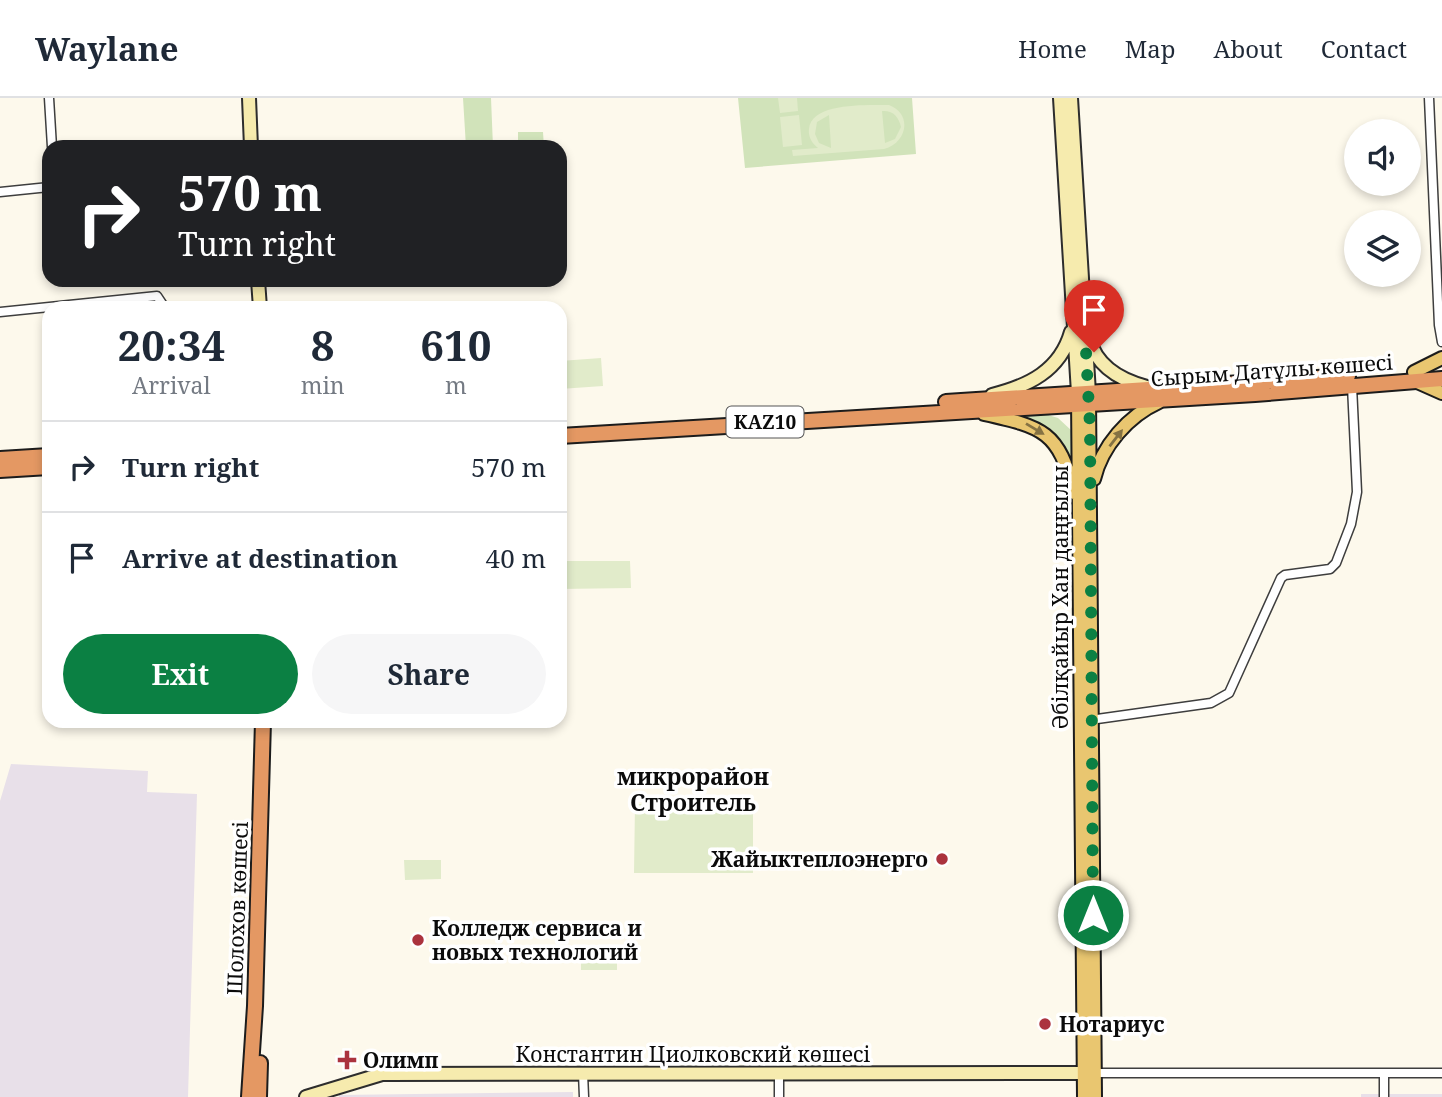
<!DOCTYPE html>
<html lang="en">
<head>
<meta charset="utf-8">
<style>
  :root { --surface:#fff; --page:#f6f6f7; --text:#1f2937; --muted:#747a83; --line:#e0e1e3; --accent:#0b8043 }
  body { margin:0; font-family:"Noto Serif",serif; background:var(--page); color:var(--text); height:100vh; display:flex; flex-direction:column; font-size:26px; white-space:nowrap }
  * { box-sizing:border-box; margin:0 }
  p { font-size:23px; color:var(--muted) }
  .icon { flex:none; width:38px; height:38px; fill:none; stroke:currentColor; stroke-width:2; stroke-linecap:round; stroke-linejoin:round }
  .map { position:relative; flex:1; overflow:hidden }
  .drawer { position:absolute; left:42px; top:203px; width:525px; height:427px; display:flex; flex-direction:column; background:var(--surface); border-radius:21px; box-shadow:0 4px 10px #0003 }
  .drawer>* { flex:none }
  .guide { position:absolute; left:42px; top:42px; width:525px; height:147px; border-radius:21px; box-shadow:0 4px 10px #0003; background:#202124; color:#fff; overflow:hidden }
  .controls { position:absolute; left:1344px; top:21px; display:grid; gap:14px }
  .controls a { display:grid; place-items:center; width:77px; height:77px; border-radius:50%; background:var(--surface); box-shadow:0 4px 10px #0003; font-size:35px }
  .pin { position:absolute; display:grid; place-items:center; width:60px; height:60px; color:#fff; margin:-72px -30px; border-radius:50% 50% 50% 0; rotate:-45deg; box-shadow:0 0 7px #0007 }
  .pin .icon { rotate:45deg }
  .me { position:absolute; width:77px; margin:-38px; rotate:0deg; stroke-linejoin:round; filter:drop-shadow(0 0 5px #0008) }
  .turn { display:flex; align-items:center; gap:24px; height:147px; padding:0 21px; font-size:32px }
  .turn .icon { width:91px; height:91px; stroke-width:2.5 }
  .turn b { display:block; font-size:49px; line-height:60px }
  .eta { display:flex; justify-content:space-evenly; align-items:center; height:119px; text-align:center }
  .eta b { font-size:42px; font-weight:700; line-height:49px }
  .primary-button { display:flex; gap:14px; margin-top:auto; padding:14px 21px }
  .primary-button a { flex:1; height:80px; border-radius:42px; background:var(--accent); color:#fff; font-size:28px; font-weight:700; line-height:80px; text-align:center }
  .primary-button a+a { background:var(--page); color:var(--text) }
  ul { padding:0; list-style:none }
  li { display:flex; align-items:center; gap:21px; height:91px; padding:0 21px; border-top:2px solid var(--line) }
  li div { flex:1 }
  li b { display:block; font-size:26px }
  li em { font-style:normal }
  header { display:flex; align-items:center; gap:42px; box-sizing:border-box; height:98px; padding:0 35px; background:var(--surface); border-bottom:2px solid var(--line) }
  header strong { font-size:33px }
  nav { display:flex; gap:38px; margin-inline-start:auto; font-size:24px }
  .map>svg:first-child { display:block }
</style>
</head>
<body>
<header>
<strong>Waylane</strong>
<nav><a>Home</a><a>Map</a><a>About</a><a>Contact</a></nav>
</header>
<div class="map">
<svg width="1442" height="999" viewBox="0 0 1442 999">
  <rect width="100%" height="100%" fill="#fdf9ec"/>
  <!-- industrial -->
  <path fill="#e8e0e9" d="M11 666 148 673 147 694 197 696 188 999H0V703Z
    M573 994V999H339V997Z
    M1361 996H1442V999H1361Z"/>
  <!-- green -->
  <path fill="#d1e3ba" d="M463 0H491L493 49H466Z
    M738 0H912L916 56 745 70Z
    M518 34H543L544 49H518Z
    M1045 316 1058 320 1072 333 1075 385 1068 361 1014 318Z"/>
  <!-- pitch -->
  <path fill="#e1ebca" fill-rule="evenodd" d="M778 0H797L798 13 780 15Z
    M889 7C913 16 907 45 884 51L793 58 792 52 818 50C812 45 808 39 809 31 811 4 868 7 889 7ZM882 13C893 12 899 19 901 29L895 41 885 45ZM829 17 831 49V50L819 45 815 36 817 24Z
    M799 17 802 47 783 49 780 19Z
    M601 260 603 288 560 291V263Z
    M560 463H630L631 490 560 491Z
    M635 706 753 708V775H634Z
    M404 762H441V781L405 782Z
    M581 855 617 856V872H581Z"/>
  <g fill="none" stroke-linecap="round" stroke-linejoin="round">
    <!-- street casing -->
    <g stroke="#3e3e3e" stroke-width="11">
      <path id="street" d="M49 0 52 49
        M1429 0 1439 227 1442 244
        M0 94 49 89
        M0 214 157 198 165 210
        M1090 622 1211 605 1229 595 1281 480 1285 477 1330 471 1336 465 1351 426 1357 394 1352 288
        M583 975 584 999
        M1095 975H1442
        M779 999V975
        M1384 999V975"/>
    </g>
    <!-- secondary casing -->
    <g stroke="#2d2d2d" stroke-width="16">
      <path id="secondary" d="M249 0 251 49
        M1060 0 1078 295
        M1071 0 1089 295
        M258 182 260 210
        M1089 240C1096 268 1120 282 1147 289
        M992 297C1028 288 1060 273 1071 234
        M306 999 382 976 1094 975"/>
    </g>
    <!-- primary casing -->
    <g stroke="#1c1c1c" stroke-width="16">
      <path id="primary" d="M1414 274 1442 260
        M1415 283 1442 295
        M1078 299 1084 999
        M1089 299 1095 999
        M984 316C1043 329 1059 333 1074 395
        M1094 381C1102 348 1128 318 1159 304"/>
    </g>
    <!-- highway casing -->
    <g stroke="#1c1c1c" stroke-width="18">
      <path id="highway" d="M946 304 1348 278
        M560 338 1255 296 1442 281
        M0 361 49 358
        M0 372 49 369
        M249 999 255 908 263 623
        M259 999 260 965"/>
    </g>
    <!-- street -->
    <use href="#street" stroke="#fff" stroke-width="8"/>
    <!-- secondary -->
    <use href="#secondary" stroke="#f6ebae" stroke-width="12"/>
    <!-- primary -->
    <use href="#primary" stroke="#e9c670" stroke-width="12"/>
    <!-- highway -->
    <use href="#highway" stroke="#e49863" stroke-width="14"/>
  </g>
  <!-- one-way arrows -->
  <defs><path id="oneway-solid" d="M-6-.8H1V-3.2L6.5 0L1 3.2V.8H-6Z" transform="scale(1.75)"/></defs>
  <g fill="#857243">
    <use href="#oneway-solid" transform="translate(1035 331) rotate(31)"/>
    <use href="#oneway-solid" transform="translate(1116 340) rotate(-52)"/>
  </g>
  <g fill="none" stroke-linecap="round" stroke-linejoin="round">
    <!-- route -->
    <path stroke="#0b8043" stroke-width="12" stroke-dasharray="0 21.6" d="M1093 817 1090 329 1084 216 1094 254"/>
  </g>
  <!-- markers -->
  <g fill="#ab333e" stroke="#fff" stroke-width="2.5">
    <circle cx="942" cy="761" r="7"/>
    <circle cx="418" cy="842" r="7"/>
    <circle cx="1045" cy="926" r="7"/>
    <path d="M343.5 951.5h7v7h7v7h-7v7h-7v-7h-7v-7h7z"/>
  </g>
  <g text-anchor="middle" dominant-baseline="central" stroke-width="7" stroke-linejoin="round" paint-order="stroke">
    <!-- shield labels -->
    <rect fill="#fff" stroke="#545454" stroke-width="2" x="726.5" y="308.5" width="77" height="31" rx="5"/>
    <g font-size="19" font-weight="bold" fill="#0b0b0b">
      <text x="765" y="324">KAZ10</text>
    </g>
    <!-- street labels -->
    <g font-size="21" fill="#0b0b0b" stroke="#fff">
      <text transform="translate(1272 272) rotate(-4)">Сырым Датұлы көшесі</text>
      <text transform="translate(1060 499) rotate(-90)">Әбілқайыр Хан даңғылы</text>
      <text transform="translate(237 810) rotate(-88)">Шолохов көшесі</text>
      <text x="693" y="956">Константин Циолковский көшесі</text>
    </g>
    <!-- poi labels -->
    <g font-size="21" font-weight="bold" fill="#0b0b0b" stroke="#fff" text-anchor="start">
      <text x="928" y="761" text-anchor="end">Жайыктеплоэнерго</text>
      <text x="432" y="830">Колледж сервиса и<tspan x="432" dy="24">новых технологий</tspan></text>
      <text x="1059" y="926">Нотариус</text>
      <text x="363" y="962">Олимп</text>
    </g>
    <!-- neighbourhood labels -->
    <g font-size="23" font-weight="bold" fill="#0b0b0b" stroke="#fff">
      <text x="693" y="678">микрорайон<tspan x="693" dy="26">Строитель</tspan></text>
    </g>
  </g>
</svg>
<div class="controls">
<a><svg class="icon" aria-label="sound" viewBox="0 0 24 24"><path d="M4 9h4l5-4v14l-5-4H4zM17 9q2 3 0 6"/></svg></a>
<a><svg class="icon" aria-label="layers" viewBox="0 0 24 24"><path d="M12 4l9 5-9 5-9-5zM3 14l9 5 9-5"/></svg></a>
</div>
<div class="pin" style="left:1094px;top:254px;background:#d93025"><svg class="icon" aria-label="arrive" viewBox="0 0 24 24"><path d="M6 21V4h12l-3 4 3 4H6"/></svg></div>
<svg class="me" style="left:1093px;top:817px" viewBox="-20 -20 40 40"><circle r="17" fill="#0b8043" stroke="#fff" stroke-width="3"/><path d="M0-11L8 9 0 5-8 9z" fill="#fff"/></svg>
<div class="guide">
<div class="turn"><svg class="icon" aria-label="right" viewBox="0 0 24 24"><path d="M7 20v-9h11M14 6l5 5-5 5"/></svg><div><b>570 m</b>Turn right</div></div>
</div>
<section class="drawer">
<div class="eta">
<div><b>20:34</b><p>Arrival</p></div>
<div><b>8</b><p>min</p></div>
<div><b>610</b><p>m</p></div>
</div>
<ul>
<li><svg class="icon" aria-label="right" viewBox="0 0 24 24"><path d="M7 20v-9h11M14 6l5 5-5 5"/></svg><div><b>Turn right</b></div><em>570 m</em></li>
<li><svg class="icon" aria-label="arrive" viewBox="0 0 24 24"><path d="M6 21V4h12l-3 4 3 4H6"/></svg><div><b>Arrive at destination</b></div><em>40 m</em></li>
</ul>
<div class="primary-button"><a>Exit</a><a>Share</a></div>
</section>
</div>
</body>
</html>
